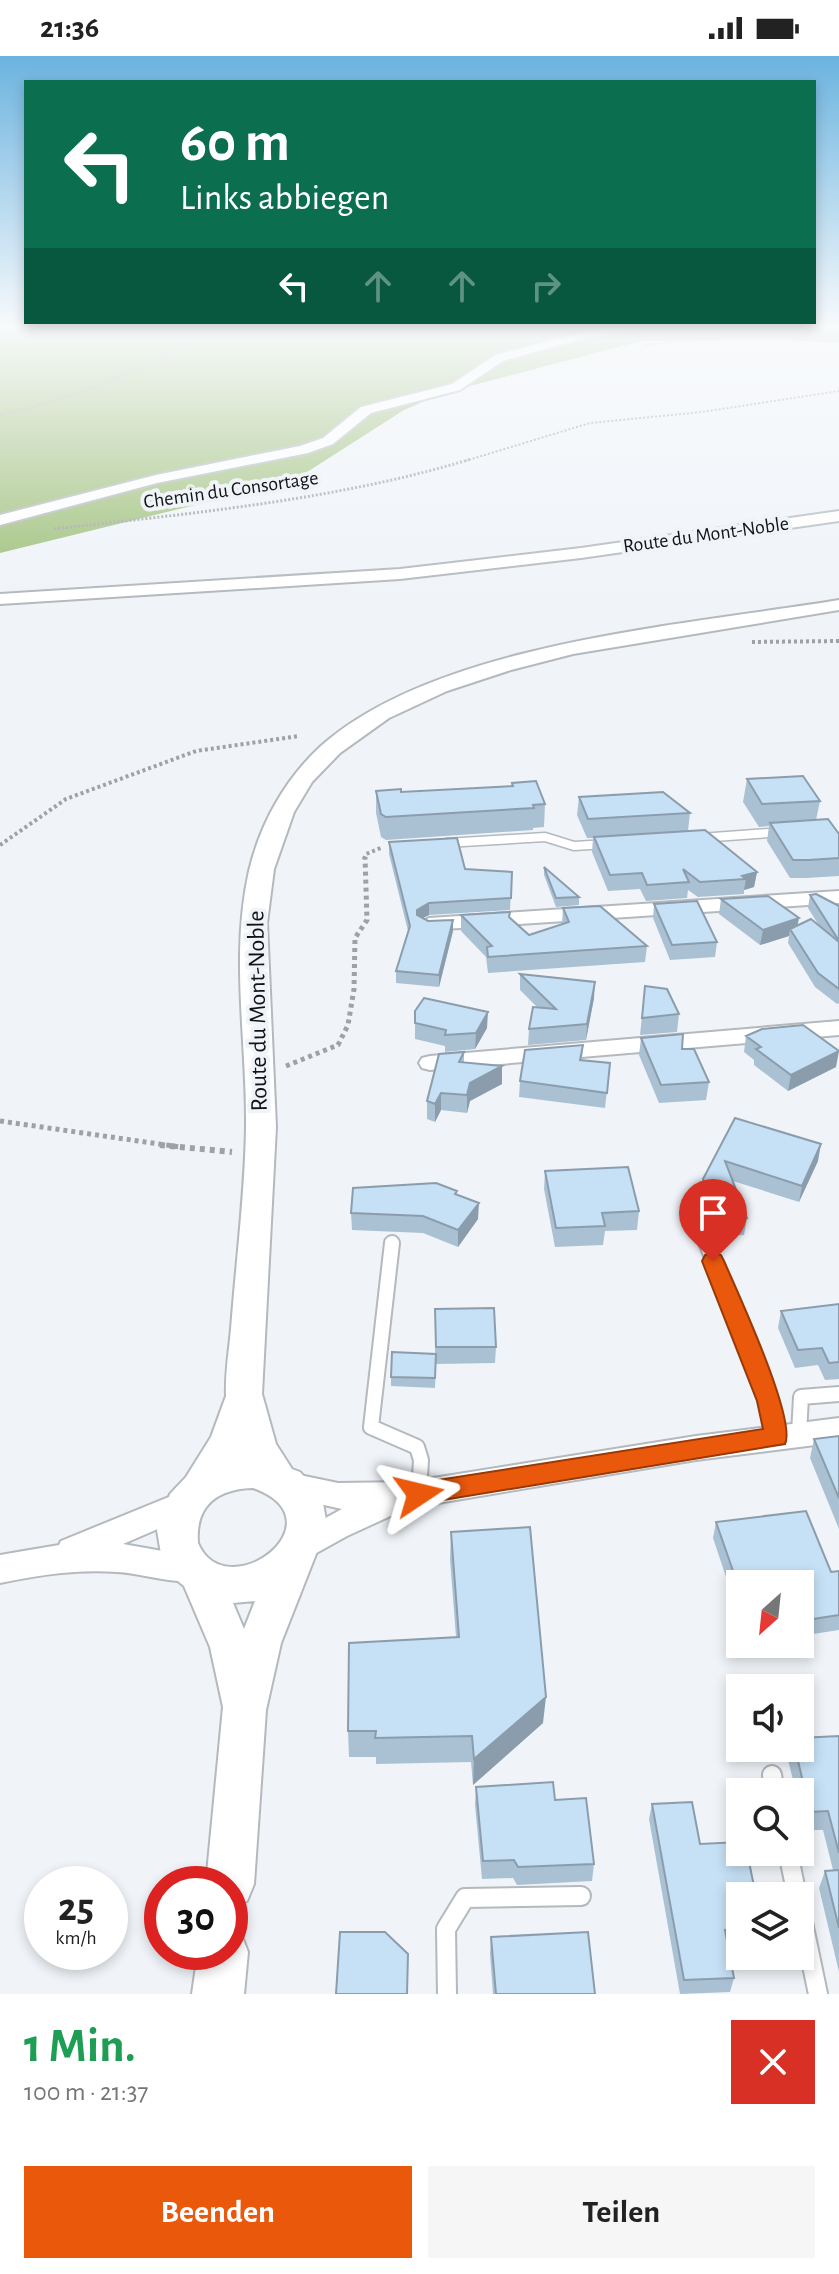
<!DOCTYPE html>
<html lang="de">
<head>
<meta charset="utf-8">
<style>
  :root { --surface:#fff; --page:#f6f6f6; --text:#222; --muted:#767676; --accent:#ea580c }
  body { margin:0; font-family:"Alegreya Sans",sans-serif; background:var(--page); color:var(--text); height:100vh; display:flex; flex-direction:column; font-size:30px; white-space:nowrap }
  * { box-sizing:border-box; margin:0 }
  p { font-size:26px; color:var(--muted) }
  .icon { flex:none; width:44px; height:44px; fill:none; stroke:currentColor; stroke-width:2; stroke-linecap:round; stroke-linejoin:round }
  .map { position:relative; height:1938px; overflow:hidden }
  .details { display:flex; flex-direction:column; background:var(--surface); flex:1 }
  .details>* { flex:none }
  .guide { position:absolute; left:24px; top:24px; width:792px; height:244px; border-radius:0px; box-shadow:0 4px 12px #0003; background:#0b6e4f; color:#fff; overflow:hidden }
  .needle { width:52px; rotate:207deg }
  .fabs { position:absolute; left:726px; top:1514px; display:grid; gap:16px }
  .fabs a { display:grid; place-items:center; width:88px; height:88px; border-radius:0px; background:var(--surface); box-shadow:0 4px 12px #0003; font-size:40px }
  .speed { position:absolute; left:24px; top:1810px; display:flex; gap:16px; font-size:40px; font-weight:700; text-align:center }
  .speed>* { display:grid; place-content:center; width:104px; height:104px; border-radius:50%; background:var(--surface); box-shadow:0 4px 12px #0003; line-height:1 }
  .speed small { font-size:20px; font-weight:400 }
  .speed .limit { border:12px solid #d22; background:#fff; color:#111 }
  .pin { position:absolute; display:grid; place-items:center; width:68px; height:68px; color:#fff; margin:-82px -34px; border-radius:50% 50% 50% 0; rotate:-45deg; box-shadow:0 0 8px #0007 }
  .pin .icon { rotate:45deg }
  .me { position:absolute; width:88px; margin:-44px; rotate:80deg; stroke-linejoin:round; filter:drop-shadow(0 0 6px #0008) }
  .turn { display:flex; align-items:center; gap:28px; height:168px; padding:0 24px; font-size:36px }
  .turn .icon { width:104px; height:104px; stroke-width:2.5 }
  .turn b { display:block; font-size:56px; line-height:68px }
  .lanes { display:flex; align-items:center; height:76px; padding:0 24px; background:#0003; justify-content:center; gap:40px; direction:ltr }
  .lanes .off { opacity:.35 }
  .round { display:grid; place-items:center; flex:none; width:84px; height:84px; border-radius:0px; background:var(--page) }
  .headline { display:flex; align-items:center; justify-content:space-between; height:136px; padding:0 24px }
  h1 { font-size:48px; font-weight:700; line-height:60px; color:#1e9e55 }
  .cta { display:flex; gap:16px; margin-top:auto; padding:16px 24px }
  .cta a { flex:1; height:92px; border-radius:0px; background:var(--accent); color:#fff; font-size:32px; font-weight:700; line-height:92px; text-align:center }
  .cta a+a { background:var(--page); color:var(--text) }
  .status { display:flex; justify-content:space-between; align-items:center; height:56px; padding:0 40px; background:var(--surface); direction:ltr }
  .status svg { height:22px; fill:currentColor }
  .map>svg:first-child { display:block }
</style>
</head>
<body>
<div class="status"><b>21:36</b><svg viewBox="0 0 49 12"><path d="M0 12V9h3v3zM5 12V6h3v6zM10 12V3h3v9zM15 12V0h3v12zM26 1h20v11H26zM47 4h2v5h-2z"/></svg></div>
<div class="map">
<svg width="839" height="1938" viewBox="0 0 839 1938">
  <rect width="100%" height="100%" fill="#f0f4f9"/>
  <!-- forest -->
  <path fill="#9fc07a" d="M0 269H839V287L776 283 641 285 443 337 404 354 293 425 0 497Z"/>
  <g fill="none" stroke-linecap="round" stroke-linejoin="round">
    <!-- service-far2 casing -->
    <g stroke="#b4b9bd" stroke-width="11">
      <path id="service-far2" d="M700 782 783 776
        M446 787 545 781 574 790 607 788"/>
    </g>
    <!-- service-far1 casing -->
    <g stroke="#b4b9bd" stroke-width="18">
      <path id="service-far1" d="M702 1176 769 1345 777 1381
        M392 1187 371 1371 417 1391 421 1404 419 1437
        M799 1378 801 1341 839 1338"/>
    </g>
    <!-- service casing -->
    <g stroke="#b4b9bd" stroke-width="22">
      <path id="service" d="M772 1719 775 1736
        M788 1796 797 1840
        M800 1852 818 1938
        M447 1938 446 1873 465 1842 581 1840"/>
    </g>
    <!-- minor casing -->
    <g stroke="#b4b9bd" stroke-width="4">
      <path id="minor" d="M839 835V847L429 874 419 868 429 862Z
        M839 965V979L430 1014 422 1012 419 1007 422 1002 430 1000Z
        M839 1362V1386L696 1404 408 1452 347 1480 302 1505 291 1501 286 1491 291 1481 342 1453 279 1439 275 1430 279 1421 290 1417 338 1427 408 1426 696 1380Z
        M186 1434 197 1438 201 1447 197 1456 123 1488 202 1502 207 1512 202 1522C178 1531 143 1517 117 1516 77 1513 39 1519 0 1527V1499L59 1489 61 1485Z"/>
    </g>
    <!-- tertiary casing -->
    <g stroke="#b4b9bd" stroke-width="4">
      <path id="tertiary" d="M626 269H659L589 281 503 305 460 334 371 357 333 388 308 397 157 427 0 469V459L156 419 300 390 323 382 361 351 452 328 495 299 588 275Z
        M839 455V465L581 502 400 523 0 548V538L400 513 581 492Z
        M839 544V554L573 598 511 614 447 635 389 662 340 697 312 726 294 756 274 813 267 867 276 1071 262 1338 276 1388 292 1413 300 1416 317 1435 323 1447 327 1470 281 1587 266 1654 254 1828 247 1845 230 1852V1828H206L223 1651 210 1591 184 1530 174 1522 161 1498 157 1474 170 1438 186 1421 211 1381 226 1340C225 1317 229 1295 231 1273 236 1206 245 1139 246 1071 247 986 230 899 249 815 260 768 285 723 321 690 438 586 688 569 839 544ZM253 1432C344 1465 226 1553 198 1487 195 1449 218 1433 253 1432ZM255 1545 244 1573 233 1547Z
        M230 1874 241 1878 248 1896 244 1938H192L198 1896H230Z"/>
    </g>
    <!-- path-far4 -->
    <path stroke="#9ea2a5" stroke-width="2" stroke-dasharray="2 2" stroke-linecap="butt" d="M645 289 741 278H839
      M0 359C80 342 152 308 223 269
      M465 405 590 367 702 356 839 335"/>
    <!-- path-far3 -->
    <path stroke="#9ea2a5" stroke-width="3" stroke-dasharray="2 2" stroke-linecap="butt" d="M54 473C193 457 337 444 471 403"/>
    <!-- path-far2 -->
    <path stroke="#9ea2a5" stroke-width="4" stroke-dasharray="3 3" stroke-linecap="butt" d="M752 586 839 585
      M0 789 66 743 196 695 299 680
      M364 803 366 798 383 791"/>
    <!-- path-far1 -->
    <path stroke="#9ea2a5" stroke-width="5" stroke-dasharray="4 4" stroke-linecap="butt" d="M286 1010 338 989 348 969 354 933 355 882 367 864 365 801
      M0 1065 180 1091"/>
    <!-- path -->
    <path stroke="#9ea2a5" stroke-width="6" stroke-dasharray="5 5" stroke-linecap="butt" d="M160 1089 232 1096"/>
    <!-- service-far2 -->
    <use href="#service-far2" stroke="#fff" stroke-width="8"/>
    <!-- service-far1 -->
    <use href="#service-far1" stroke="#fff" stroke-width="14"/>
    <!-- service -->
    <use href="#service" stroke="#fff" stroke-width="18"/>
    <!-- minor -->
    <use href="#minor" fill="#fff" fill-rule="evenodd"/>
    <!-- tertiary -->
    <use href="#tertiary" fill="#fff" fill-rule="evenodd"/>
  </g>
  <!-- wall -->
  <path fill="#aac1d3" d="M747 723 820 745 816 764 839 778V820L806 822H790L767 785 769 770 759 771 743 746Z
    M512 727 545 748 544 771 533 772V774L386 784 381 781 376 757V735L401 736 511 730Z
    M579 741 690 757 688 775 757 816 754 831 744 834V838L698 841 688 834 687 842 646 845 640 833 608 835 592 796 593 782H587L577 759Z
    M389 786 465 813 512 816 510 854 429 859 423 862 428 865 453 864V875L439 931 396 927V915L408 875 389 798Z
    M544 811 579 841V849L556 851 544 819Z
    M810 839 839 850V947L837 948 815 931 788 887 789 880 760 889 719 858 721 843 799 862 797 869 818 868 808 852Z
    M654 848 717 886 715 901 670 904 653 862Z
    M563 852 647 890 645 906 488 917 486 901 461 875V859L509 861 529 879 562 868Z
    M520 918 594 942 586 984 528 989 529 973 537 951 520 934Z
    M645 930 679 958 677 976 640 979Z
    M415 967 487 972 475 993 445 996V990L415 983Z
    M746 980 836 1011 788 1035 754 1009V1004L744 996Z
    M641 982 682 993 709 1026 706 1044 659 1047 639 999Z
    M583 989 582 1004 610 1007 605 1052 519 1041 520 1025Z
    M464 996V1006L502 1010V1028L470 1045 467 1057 441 1054 435 1066 427 1063V1045Z
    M735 1062 818 1105 799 1146 733 1125 747 1162 744 1179 715 1181 700 1139 703 1123Z
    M545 1115 639 1155 637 1174 605 1175 603 1189 555 1191 544 1133Z
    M457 1139 478 1163 458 1191 423 1177 352 1174 351 1157Z
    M839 1248V1323L825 1324 818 1309 795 1312 778 1272 781 1255Z
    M435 1253 496 1291 495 1307 436 1308 435 1332 391 1330V1321L435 1298Z
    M839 1380V1473L810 1402 814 1383Z
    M716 1466 831 1516 839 1515V1574L800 1580V1528H740V1550L736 1551 713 1482Z
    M451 1476 543 1667 473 1729 471 1706 376 1708V1701H349L348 1675 456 1581 450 1503Z
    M839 1680V1916L819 1832 825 1815 833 1814 823 1774H805L800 1754V1736H796L787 1700 789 1692H800Z
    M476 1731 555 1744 594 1808 592 1825 517 1829 513 1822 482 1823 475 1749Z
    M652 1748 700 1788 740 1840V1887L728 1888 734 1922 730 1936 680 1938 649 1763Z
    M491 1881 595 1938H493L490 1898Z"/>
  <!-- shaded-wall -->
  <path fill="#8b9dac" d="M757 816 754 831 744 834 746 823 742 820Z
    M429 847V859L417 865V854Z
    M799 862 796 877 790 873 789 880 760 889 763 874Z
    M453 864V875L439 931V919Z
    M595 926 594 942 586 984 587 968Z
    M488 956 487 972 475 993 476 977Z
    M839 995 836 1011 788 1035 791 1019Z
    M502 1010V1028L470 1045 467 1057V1039L470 1027Z
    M441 1037V1054L435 1066V1048Z
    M821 1088 818 1105 799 1146 802 1130Z
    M479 1147 478 1163 458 1191V1174Z
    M546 1641 543 1667 473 1729 474 1703Z"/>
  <!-- building -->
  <path fill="#c6e0f5" stroke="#8b9dac" stroke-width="2" d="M803 720 820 745 762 748 747 723Z
    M536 725 545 748 533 749 534 752 386 761 381 758 376 735 401 733V736L513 730 512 727Z
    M663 736 690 757 588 763 579 741Z
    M828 763 839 778V802L809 804H793L770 767Z
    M705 774 757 816 742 820 746 823 700 826 683 813 689 826 647 829 642 817 610 819 594 781Z
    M457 782 465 813 512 816 511 842 429 847 417 854V859L428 865 453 864 439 919 396 915 410 870 389 786Z
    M544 811 579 841 556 842Z
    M816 838 839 850V885L810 839Z
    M768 840 799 862 763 874 721 843Z
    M697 845 717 886 672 889 654 848Z
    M600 850 647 890 488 901 487 891 492 890 461 859 510 856 509 861 529 879 569 866 563 852Z
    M811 863 839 886V933L818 917 790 873Z
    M520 918 595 926 587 968 529 973 533 951 556 953Z
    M645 930 667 933 679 958 642 962Z
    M424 942 488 956 476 977 445 979 446 974 415 967V955Z
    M803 969 839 995 791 1019 756 993 761 991 746 980 762 973Z
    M683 978 682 993H694L709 1026 661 1029 641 982Z
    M583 989 580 1004 610 1007 607 1037 520 1025 525 994Z
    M464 996 459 1006 502 1010 470 1027 467 1039 441 1037 435 1048 427 1045 439 998Z
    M735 1062 821 1088 802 1130 725 1105 747 1162 718 1164 703 1123Z
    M628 1111 639 1155 602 1157 605 1170 556 1172 545 1115Z
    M436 1127 457 1135 455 1138 479 1147 458 1174 423 1160 351 1157 353 1132Z
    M839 1248V1306L829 1307 822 1292 798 1294 781 1255Z
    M494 1252 496 1291H436L435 1253Z
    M392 1296 436 1298 435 1322 391 1321Z
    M839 1380V1442L814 1383Z
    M806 1455 831 1516 839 1515V1559L800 1565V1528H740V1535L716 1466Z
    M530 1471 546 1641 474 1703 472 1680 375 1682 376 1675H348L349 1587 459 1581 451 1476Z
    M839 1680V1797L828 1755 810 1756 795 1692H800V1682Z
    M553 1726 555 1744 586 1742 594 1808 518 1811 514 1804 483 1805 476 1731Z
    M692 1746 700 1788 740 1786V1796H747L756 1840H740V1873L725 1874 734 1922 684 1924 652 1748Z
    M839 1814V1872L825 1815Z
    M340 1876H385L408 1898 407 1938H336Z
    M588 1876 595 1938H496L491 1881Z"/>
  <!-- sky -->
  <linearGradient id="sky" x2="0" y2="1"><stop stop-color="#6bb3df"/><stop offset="0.5" stop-color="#f8fafc"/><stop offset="1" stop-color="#f8fafc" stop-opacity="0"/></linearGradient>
  <rect width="839" height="541" fill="url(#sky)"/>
  <!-- route -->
  <path fill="#ea580c" stroke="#983908" stroke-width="2" d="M713 1197 721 1199 724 1205C737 1235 797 1364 785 1388L419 1448 410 1445 407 1438 410 1430 419 1427 763 1373 757 1345 702 1205 705 1199Z"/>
  <g text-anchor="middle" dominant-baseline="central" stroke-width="8" stroke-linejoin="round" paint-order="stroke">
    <!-- far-street labels -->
    <g font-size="20" fill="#111314" stroke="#f0f4f9">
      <text transform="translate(231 434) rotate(-8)">Chemin du Consortage</text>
      <text transform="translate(706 479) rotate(-8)">Route du Mont-Noble</text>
    </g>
    <!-- street labels -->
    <g font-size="24" fill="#111314" stroke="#f0f4f9">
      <text transform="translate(258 955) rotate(-91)">Route du Mont-Noble</text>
    </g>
  </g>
</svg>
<div class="fabs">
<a><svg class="needle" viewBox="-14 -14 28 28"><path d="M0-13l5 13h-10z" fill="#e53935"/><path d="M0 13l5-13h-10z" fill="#767676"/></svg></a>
<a><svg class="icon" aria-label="sound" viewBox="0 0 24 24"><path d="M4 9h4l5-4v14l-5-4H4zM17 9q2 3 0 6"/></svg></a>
<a><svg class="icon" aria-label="search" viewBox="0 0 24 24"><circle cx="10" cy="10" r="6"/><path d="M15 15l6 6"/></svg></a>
<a><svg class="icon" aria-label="layers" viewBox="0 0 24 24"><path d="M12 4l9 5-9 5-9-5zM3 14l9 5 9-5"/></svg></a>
</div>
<div class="speed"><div>25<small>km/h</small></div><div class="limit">30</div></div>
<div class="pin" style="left:713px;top:1205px;background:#d93025"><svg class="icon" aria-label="arrive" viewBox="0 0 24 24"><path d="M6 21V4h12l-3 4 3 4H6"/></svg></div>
<svg class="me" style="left:419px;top:1438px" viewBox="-20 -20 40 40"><path d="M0-17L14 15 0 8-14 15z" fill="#ea580c" stroke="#fff" stroke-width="4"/></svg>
<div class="guide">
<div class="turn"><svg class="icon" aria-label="left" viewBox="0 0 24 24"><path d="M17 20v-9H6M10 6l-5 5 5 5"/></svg><div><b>60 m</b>Links abbiegen</div></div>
<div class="lanes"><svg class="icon" aria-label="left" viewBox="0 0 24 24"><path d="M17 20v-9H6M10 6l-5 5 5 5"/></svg><svg class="icon off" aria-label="ahead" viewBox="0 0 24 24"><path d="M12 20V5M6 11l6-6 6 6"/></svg><svg class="icon off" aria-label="ahead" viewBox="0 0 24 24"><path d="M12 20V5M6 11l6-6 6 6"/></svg><svg class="icon off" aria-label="right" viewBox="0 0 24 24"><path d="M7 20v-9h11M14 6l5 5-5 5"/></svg></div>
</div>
</div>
<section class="details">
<div class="headline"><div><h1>1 Min.</h1><p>100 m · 21:37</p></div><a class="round" style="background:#d93025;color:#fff"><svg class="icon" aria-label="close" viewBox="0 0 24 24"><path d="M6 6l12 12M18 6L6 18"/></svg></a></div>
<div class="cta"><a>Beenden</a><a>Teilen</a></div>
</section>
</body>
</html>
